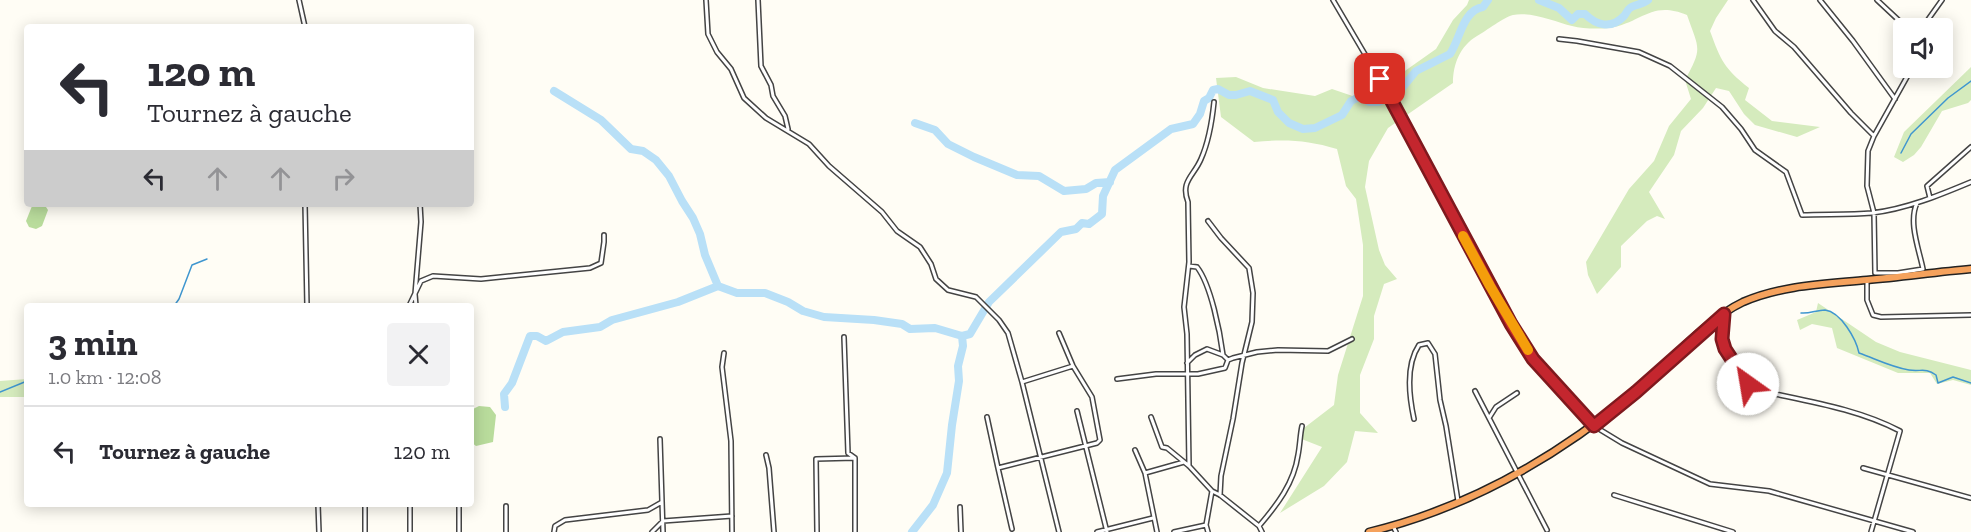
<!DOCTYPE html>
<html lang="fr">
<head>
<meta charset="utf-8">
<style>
  :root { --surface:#fff; --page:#f2f2f3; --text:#2b2b33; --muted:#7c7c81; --line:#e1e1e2 }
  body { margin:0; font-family:"Zilla Slab",serif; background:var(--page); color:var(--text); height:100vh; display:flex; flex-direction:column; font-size:22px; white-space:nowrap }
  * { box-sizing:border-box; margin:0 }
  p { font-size:20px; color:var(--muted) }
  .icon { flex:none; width:33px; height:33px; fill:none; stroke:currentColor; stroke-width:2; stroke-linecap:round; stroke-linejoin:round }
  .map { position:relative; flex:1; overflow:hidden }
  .sheet { position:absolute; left:24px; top:303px; width:450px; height:204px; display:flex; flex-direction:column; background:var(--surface); border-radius:6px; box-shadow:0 3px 15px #0003 }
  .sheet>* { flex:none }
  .hud { position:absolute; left:24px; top:24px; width:450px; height:183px; border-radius:6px; box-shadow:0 3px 15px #0003; background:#fff; color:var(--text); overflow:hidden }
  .fabs { position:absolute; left:1893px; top:18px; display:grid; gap:12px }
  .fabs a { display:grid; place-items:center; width:60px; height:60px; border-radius:6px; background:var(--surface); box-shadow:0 3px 15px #0003; font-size:30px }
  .pin { position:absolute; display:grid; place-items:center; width:51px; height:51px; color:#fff; margin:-26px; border-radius:12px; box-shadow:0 3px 9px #0006 }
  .me { position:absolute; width:66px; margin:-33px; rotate:328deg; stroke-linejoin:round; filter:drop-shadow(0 0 4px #0008) }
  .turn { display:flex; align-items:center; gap:21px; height:126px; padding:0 24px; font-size:27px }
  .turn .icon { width:78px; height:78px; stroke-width:2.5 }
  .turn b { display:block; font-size:42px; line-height:51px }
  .lanes { display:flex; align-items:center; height:57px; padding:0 24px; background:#0003; justify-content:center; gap:30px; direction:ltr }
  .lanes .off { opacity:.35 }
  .round { display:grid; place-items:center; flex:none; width:63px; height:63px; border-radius:6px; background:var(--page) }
  .head { display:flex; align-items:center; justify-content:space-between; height:102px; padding:0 24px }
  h1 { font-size:36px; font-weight:700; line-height:45px }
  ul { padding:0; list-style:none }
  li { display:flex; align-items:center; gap:18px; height:90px; padding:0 24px; border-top:2px solid var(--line) }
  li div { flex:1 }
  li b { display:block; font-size:22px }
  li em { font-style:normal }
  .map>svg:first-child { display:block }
</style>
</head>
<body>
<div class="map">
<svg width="1971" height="532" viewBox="0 0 1971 532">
  <rect width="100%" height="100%" fill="#fffdf5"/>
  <!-- green -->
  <path fill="#d5ebbd" d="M1469 0H1728L1716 18 1710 31C1721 61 1724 68 1749 88L1745 100 1772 121 1820 127 1797 137 1755 125 1744 114 1729 91 1716 88 1703 108 1681 131 1674 155 1649 192 1665 219 1657 216 1647 221 1621 246V267L1597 294 1588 275 1586 262 1629 189 1654 161 1669 126 1691 99 1685 80C1703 47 1699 50 1687 15 1651 0 1642 23 1609 28 1598 29 1583 29 1572 26 1556 22 1530 11 1513 15 1504 17 1486 31 1477 36 1460 46 1453 64 1453 83L1388 128 1369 161 1365 187 1379 250 1385 265 1397 279 1384 284 1374 316V339L1360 375V413L1378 433 1355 431 1347 462 1324 486 1280 513 1322 447 1299 438 1304 428 1334 405 1338 375 1363 296V245L1356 199 1346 186 1337 149C1307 140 1285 139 1254 142L1221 117 1216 78 1236 77 1263 88 1315 96 1332 89 1379 105 1402 73 1436 49 1453 20 1467 5Z
    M1971 67V100L1968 103 1942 111 1921 147 1914 155 1903 162 1894 157 1904 132Z
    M1818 303 1876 342 1900 352 1971 370V385L1953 380 1937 384 1930 373H1898L1837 348 1832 328 1812 324 1800 330 1797 320 1816 312Z
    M27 379V397H0V381Z"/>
  <!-- forest -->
  <path fill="#b9dc9c" d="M35 204H44L48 210 42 226 36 229 29 227 26 221 32 206Z
    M479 406 490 407 496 415 493 442 476 446 471 442V410Z"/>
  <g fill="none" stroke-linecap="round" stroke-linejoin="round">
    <!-- stream -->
    <path stroke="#3f96cf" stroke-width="1.5" d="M1901 153 1911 134 1948 98 1971 81
      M174 306 179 299 192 265 207 259
      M1801 313C1809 314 1817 310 1825 310 1841 312 1856 339 1859 353 1876 359 1891 367 1909 370 1921 372 1925 367 1936 375L1938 383 1953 377 1971 383
      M0 392 27 381"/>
    <!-- river -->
    <path stroke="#b9e0f7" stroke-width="8" d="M1539 0 1559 8 1572 20 1578 14H1585C1596 25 1611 30 1624 16 1626 14 1627 10 1630 8 1635 4 1642 5 1648 0
      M554 91 601 120 631 149 643 151 656 160 669 176 682 201 693 218 700 234 705 255 718 286
      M915 123 935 130 948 144 974 157 1017 175 1039 176 1064 191 1086 189 1096 183 1110 182
      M505 407 504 394 512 383 530 336H537L546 341 563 332 600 327 612 320 678 302 718 286 737 293H765L788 302 803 311 824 317 874 320 902 324 910 329 935 328 962 336 970 334 989 302 1061 232 1076 229 1082 223 1089 224 1102 214 1103 196 1115 170 1171 129 1193 124 1200 114 1204 101 1209 98 1213 90 1218 89 1229 95H1236L1250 91 1273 100 1278 112 1289 123 1303 129 1315 128 1342 115 1351 101 1361 96 1369 102H1379L1398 93 1416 71 1450 54C1460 39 1463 10 1483 7L1488 0
      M912 532 933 505 947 473 952 425 959 381 958 366 963 346 962 336"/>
    <!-- street casing -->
    <g stroke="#444" stroke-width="6">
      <path id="street" d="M299 0 305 27
        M706 0 708 34 717 52 731 69 744 98 766 118 809 144 829 166 882 212 897 231 920 247 931 264 936 279 948 290 976 297 999 320 1008 333 1022 382 1059 532
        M758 0 761 66 771 85 773 96 785 116 788 129
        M1333 0 1396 107 1511 324 1533 359 1594 426 1622 443 1710 484 1769 491 1913 532
        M1753 0 1775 31 1794 47 1851 113 1874 136
        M1820 0 1853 41 1895 99
        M1877 0 1907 28
        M1922 28 1942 0
        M1559 39 1577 41 1639 52 1670 66 1722 107 1741 129 1755 150 1786 172 1802 215C1825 214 1849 215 1872 213 1906 209 1940 195 1971 182
        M1912 68 1874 136 1868 151 1867 186 1874 213 1875 273H1898L1923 269
        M1930 198 1927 186 1971 147
        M1917 203C1908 222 1919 249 1923 269
        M305 204 307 306
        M1208 221 1221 238 1249 268 1253 293 1252 322 1242 363 1233 419 1221 476 1220 495
        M1189 266 1197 267C1211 285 1220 332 1223 355
        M1867 281V300L1873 315 1881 317 1971 315
        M409 306 421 281 433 276 481 279 590 268 601 263 604 242V235
        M416 306 415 294 421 222 420 204
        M1723 315 1722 339 1725 349 1748 384 1764 395 1768 390 1775 394C1818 403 1862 411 1900 431L1871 532
        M844 337 848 453 855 458V532
        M724 353 722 367 731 441 732 532
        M1187 363 1195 355 1207 349 1223 355 1228 360
        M1117 379 1156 374H1198L1225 368 1228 360 1233 358 1257 352 1278 350 1328 351 1352 339
        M1022 382 1073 366
        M1475 391 1547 530
        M1077 411 1107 532
        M987 417 998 468 1097 443 1100 440 1092 397 1073 366 1059 333
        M1151 417 1162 447 1167 448 1189 466 1212 491 1220 495 1259 526 1262 532
        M1489 418 1496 407 1517 393
        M1414 419C1409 396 1405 366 1419 345L1428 343 1435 354 1440 400 1446 426 1458 501
        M660 439 663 532
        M1135 450 1145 473 1157 532
        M766 455 769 468 774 532
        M1189 466 1187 334 1184 307 1189 262 1188 202C1180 181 1194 176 1201 159 1209 141 1212 122 1214 102
        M998 468 1012 529
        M1863 468 1971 498
        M1145 473 1184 462
        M1614 495 1733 532
        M318 504 319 532
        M365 504V532
        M410 504V532
        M506 506V532
        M960 507 961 532
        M1259 526C1277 505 1294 483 1298 455 1300 445 1300 435 1302 426
        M1393 526 1396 532
        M459 532V504
        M554 532 555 526 565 520 648 510 662 502
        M652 532 663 521 732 516
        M817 532 816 459 855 458
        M1097 532 1153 518
        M1174 532 1206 525
        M1208 532 1206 525 1212 491"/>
    </g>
    <!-- highway casing -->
    <g stroke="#222" stroke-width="9">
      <path id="highway" d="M1369 532C1468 508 1557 457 1635 392 1668 364 1705 320 1743 302 1782 285 1826 284 1867 280 1902 277 1936 272 1971 269"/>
    </g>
    <!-- street -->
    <use href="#street" stroke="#fff" stroke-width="3"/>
    <!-- highway -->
    <use href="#highway" stroke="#f5a25d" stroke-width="6"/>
  </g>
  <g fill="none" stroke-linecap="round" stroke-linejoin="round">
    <!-- route casing -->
    <g stroke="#7f191e" stroke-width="15">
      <path id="route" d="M1380 79 1511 324 1533 359 1594 426 1636 392 1724 314 1722 339 1725 349 1748 384"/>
    </g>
    <!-- route -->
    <use href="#route" stroke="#c4262e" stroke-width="10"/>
    <!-- slow -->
    <path stroke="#f59e0b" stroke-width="10" d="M1463 236 1490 286 1528 350"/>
  </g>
</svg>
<div class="fabs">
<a><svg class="icon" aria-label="sound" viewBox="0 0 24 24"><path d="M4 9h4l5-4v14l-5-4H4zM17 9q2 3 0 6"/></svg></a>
</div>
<div class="pin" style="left:1380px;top:79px;background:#d93025"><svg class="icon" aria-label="arrive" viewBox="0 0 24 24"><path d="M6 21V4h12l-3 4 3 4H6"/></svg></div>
<svg class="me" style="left:1748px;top:384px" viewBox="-20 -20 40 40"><circle r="19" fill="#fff"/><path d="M0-13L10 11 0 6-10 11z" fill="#c4262e"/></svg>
<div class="hud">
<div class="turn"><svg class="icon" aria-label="left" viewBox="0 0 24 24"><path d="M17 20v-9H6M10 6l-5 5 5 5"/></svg><div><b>120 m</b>Tournez à gauche</div></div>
<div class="lanes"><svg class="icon" aria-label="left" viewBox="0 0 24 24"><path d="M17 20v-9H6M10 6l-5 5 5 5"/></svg><svg class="icon off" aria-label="ahead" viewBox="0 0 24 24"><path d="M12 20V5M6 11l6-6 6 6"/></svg><svg class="icon off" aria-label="ahead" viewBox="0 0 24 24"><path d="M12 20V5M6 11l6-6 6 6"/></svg><svg class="icon off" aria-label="right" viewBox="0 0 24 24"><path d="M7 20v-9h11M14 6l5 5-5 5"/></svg></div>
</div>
<section class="sheet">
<div class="head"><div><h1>3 min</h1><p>1.0 km · 12:08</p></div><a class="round"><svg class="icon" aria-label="close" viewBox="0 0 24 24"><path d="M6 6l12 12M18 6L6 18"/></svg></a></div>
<ul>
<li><svg class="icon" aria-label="left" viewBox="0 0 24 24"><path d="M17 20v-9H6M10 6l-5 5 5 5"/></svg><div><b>Tournez à gauche</b></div><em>120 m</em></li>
</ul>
</section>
</div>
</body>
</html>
